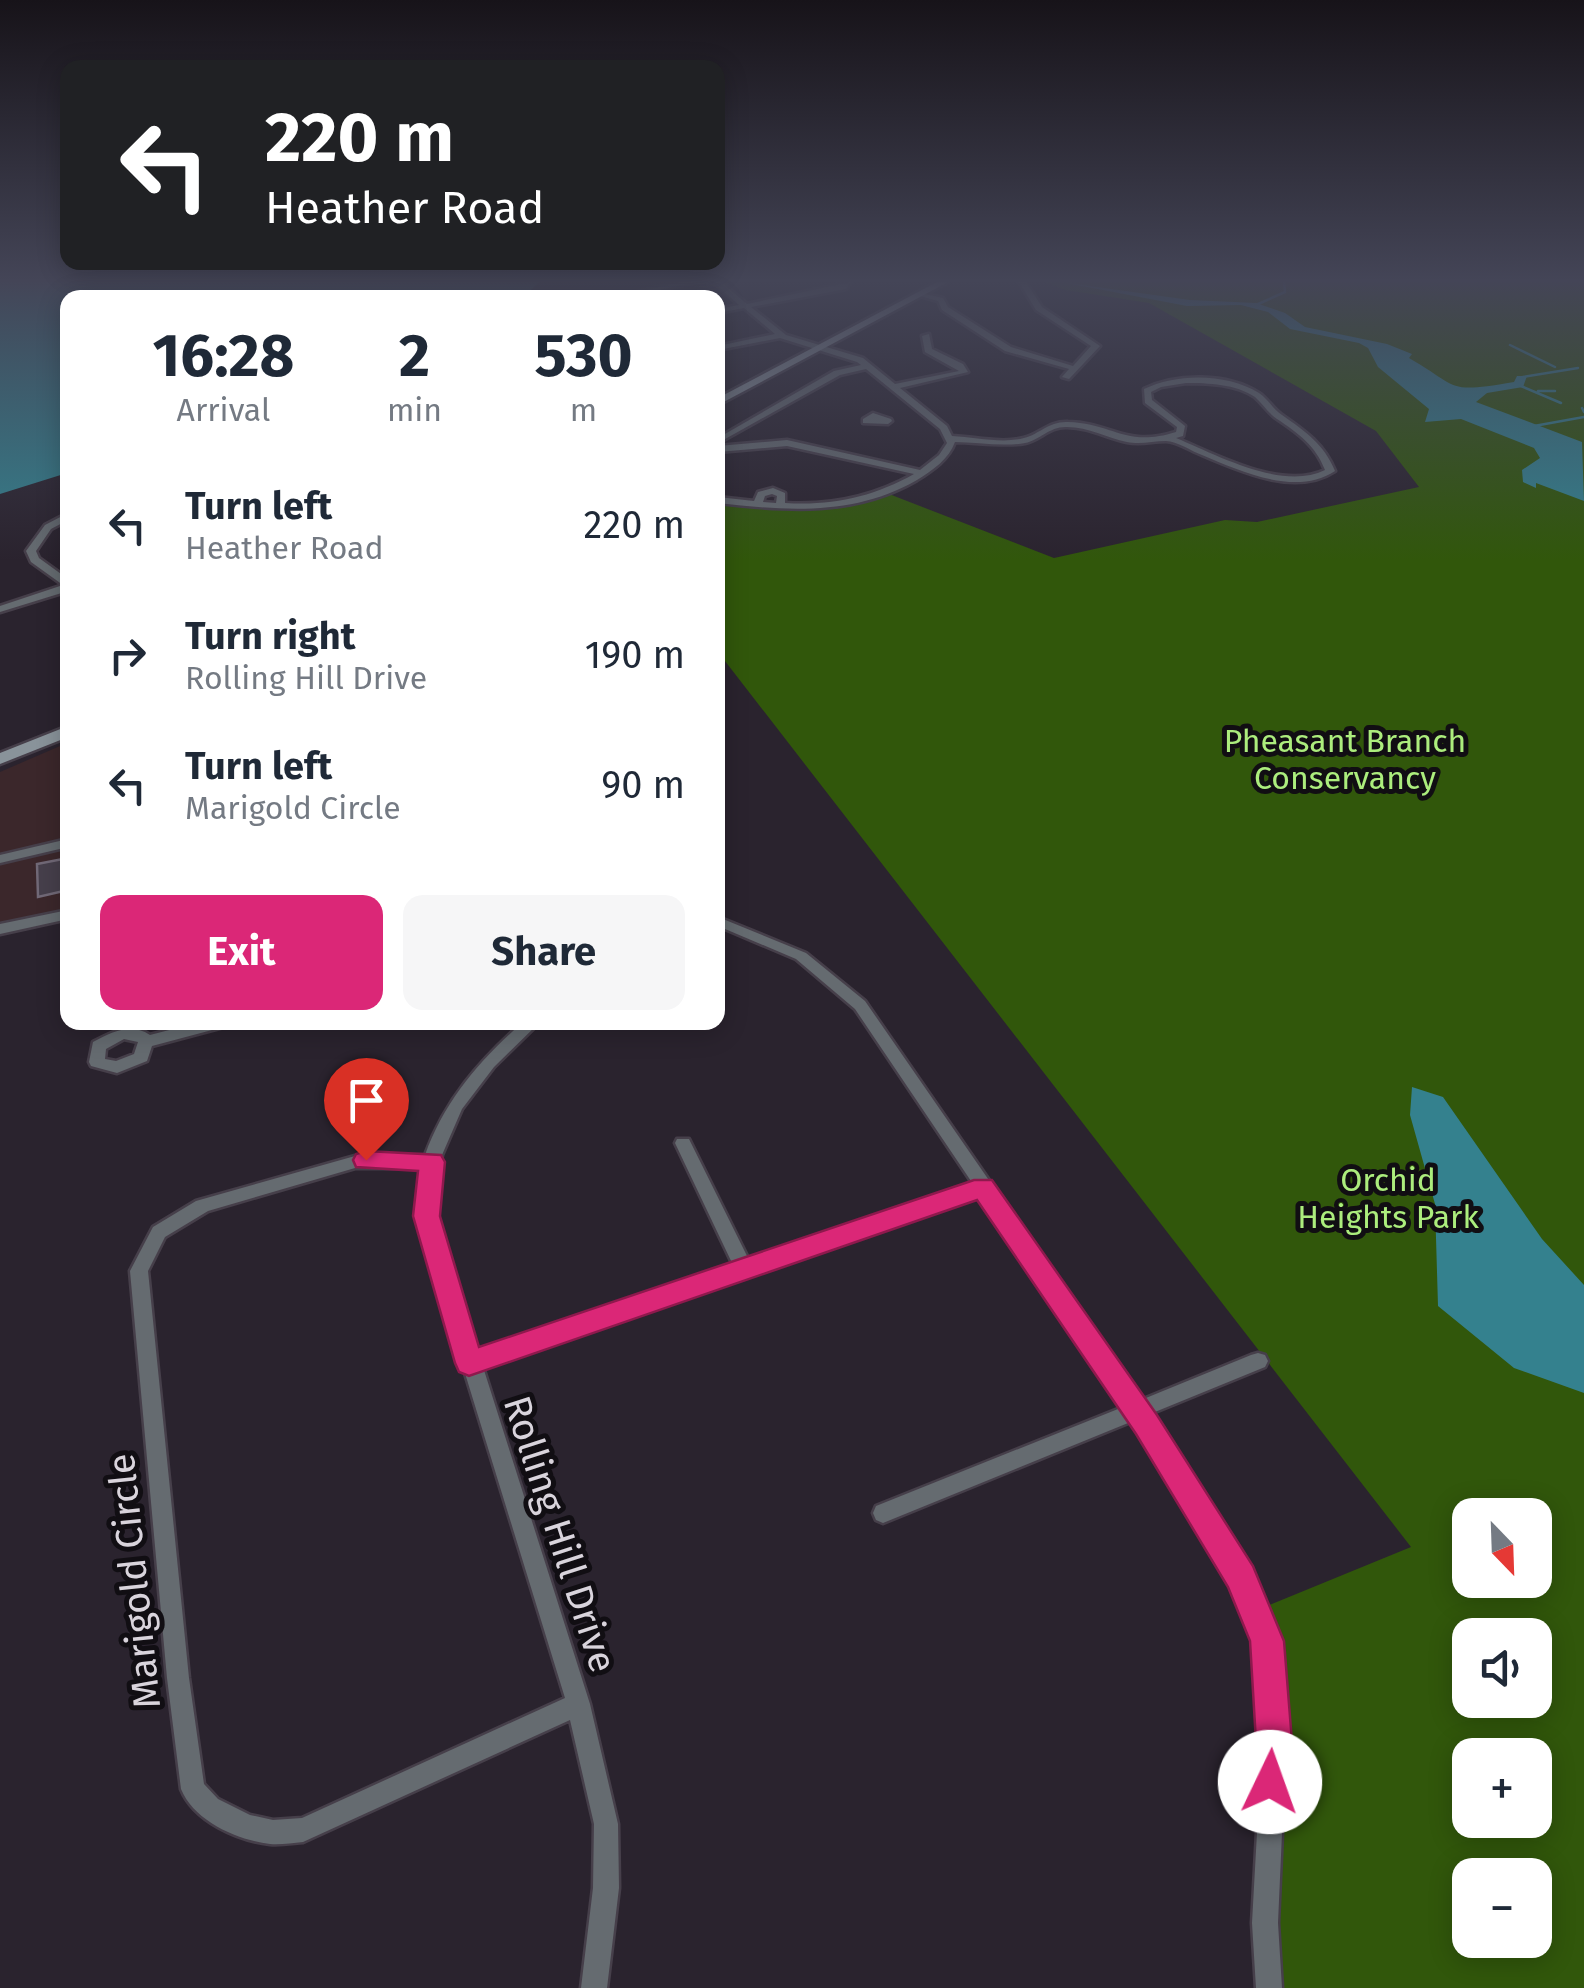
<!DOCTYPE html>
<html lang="en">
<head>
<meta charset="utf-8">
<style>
  :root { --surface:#fff; --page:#f6f6f7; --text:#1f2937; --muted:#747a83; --accent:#db2777 }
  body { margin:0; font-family:"Fira Sans",sans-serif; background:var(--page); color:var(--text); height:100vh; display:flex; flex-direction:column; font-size:38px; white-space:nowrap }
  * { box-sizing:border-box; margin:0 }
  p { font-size:32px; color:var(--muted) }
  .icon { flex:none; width:55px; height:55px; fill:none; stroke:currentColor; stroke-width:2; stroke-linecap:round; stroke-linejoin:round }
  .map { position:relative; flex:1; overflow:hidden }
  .drawer { position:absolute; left:60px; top:290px; width:665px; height:740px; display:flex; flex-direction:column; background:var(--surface); border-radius:20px; box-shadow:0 5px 25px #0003 }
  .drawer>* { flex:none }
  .hud { position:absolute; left:60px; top:60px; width:665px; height:210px; border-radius:20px; box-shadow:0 5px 25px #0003; background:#202124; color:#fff; overflow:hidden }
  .needle { width:65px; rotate:157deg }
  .controls { position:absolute; left:1452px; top:1498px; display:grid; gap:20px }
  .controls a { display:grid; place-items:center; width:100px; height:100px; border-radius:20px; background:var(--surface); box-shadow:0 5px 25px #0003; font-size:50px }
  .pin { position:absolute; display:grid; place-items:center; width:85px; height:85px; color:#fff; margin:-102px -42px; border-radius:50% 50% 50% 0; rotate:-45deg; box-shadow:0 0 10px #0007 }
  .pin .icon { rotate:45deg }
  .me { position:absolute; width:110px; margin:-55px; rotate:3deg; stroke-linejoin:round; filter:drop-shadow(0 0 8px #0008) }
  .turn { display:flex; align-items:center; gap:35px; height:210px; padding:0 40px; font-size:45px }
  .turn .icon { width:130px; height:130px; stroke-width:2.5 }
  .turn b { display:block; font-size:70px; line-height:85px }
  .eta { display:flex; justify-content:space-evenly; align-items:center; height:170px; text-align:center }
  .eta b { font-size:60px; font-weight:700; line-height:70px }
  .action { display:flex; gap:20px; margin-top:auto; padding:20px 40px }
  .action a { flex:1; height:115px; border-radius:20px; background:var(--accent); color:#fff; font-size:40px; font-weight:700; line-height:115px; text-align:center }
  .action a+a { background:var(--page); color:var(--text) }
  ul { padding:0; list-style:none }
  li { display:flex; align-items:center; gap:30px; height:130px; padding:0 40px }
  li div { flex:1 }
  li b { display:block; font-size:38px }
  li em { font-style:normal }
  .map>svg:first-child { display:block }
</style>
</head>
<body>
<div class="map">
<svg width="1584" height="1988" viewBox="0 0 1584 1988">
  <rect width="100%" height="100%" fill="#2a232e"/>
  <!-- commercial -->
  <path fill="#3b272b" d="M67 743V914L0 929V772Z"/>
  <!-- green -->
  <path fill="#31570b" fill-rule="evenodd" d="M1044 282H1584V1988H1269L1257 1610 1411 1547 718 652V500L823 508 889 494 1054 558 1225 520 1257 522 1419 487 1376 431 1149 303 1066 290ZM1470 1515H1535V1580H1470ZM1470 1635H1535V1700H1470ZM1470 1755H1535V1820H1470ZM1470 1875H1535V1940H1470Z"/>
  <!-- water -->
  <path fill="#34818e" d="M0 282H539L523 298H68L67 473 0 494Z
    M1061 282 1190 300 1256 303 1285 313 1305 327 1387 344 1412 354 1409 358C1460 387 1444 394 1514 382L1517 376H1527L1523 387 1487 393 1476 402 1582 442 1584 501 1536 483V488L1523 482 1522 470 1540 458 1534 448 1461 419 1425 422 1429 409 1378 367 1368 348 1359 343 1290 329 1268 312 1241 305 1187 306Z
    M1412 1087 1443 1097 1542 1239 1584 1285V1393L1514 1368 1438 1306 1435 1204 1410 1115Z"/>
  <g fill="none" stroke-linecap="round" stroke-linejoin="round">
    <!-- stream -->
    <path stroke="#34818e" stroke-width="2.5" d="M1256 305 1285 292 1284 282
      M1510 345 1555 367
      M1523 377 1578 368
      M1521 386 1561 403
      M1538 391H1555
      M1582 408 1584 412
      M1534 426 1584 417"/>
  </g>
  <!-- building -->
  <path fill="#463f4b" stroke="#716977" stroke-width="2.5" d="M68 858V890L38 897 37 864Z"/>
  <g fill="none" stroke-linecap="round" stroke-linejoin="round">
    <!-- street casing -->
    <g stroke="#463f4a" stroke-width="5">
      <path id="street" d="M681 282H696L640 294 637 292Z
        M713 282H721L747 304 851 282 846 289 751 307 786 335 863 358 895 384 959 371 925 352 922 336 929 334 932 349 963 364 968 372 900 388 947 426 952 436C975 437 1002 444 1024 438 1040 434 1049 421 1068 422 1113 423 1125 448 1176 432L1177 427 1145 403 1144 389C1177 373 1227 373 1259 393 1268 399 1273 409 1282 415 1305 431 1324 444 1335 471 1296 497 1240 471 1202 455 1191 451 1177 441 1166 441 1152 441 1141 445 1127 442 1107 438 1089 427 1067 427 1050 426 1040 440 1025 443 1002 447 977 442 955 442 949 459 933 470 917 480 855 516 787 511 718 503V497L754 501 758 492 773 488 785 493V503C832 506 873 497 914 474L787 446 718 452V446L787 440 920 470 939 455 947 443 940 429 866 369 840 375 718 443V438L834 371 861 365 857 362 780 338 718 350V346L775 334 744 308 718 313V309L739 305ZM1186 383C1208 383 1236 384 1255 397 1263 404 1268 413 1277 419 1298 433 1316 446 1325 470 1282 491 1217 455 1176 438L1183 436 1185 426 1152 400 1151 392 1161 387ZM772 494 777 496 776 503 763 502 765 496Z
        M1019 282H1026L1042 307 1100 346 1069 379 1062 377 1069 369 1005 351 942 310 938 301 917 295 920 293 943 298 948 307 1011 347 1073 366 1091 346 1036 310Z
        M873 413 891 419 892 421 888 424 863 423V419Z
        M68 513V520L51 529 36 551 39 558 68 579V591L0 612V606L63 585 31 562 26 551 45 525Z
        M68 839V847L0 863V855Z
        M68 910V919L0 934V924Z
        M718 917 806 953 865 1001 1141 1400 1251 1355 1258 1353 1265 1355 1268 1361 1265 1367 1150 1414 1249 1570 1273 1622 1286 1743 1278 1923 1282 1988H1256L1252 1923 1262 1743 1251 1623 1233 1584 1133 1421 883 1523 876 1520 873 1513 876 1506 1123 1407 980 1195 483 1367 590 1704 618 1824 619 1888 607 1988H581L593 1888 594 1824 570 1720 303 1842C292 1843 280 1845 270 1844 237 1840 194 1821 181 1789L167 1678 130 1271 153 1227 196 1201 355 1156 425 1155C445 1100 479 1061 523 1022H540L494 1067 462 1109 442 1155 437 1183 435 1215 478 1352 733 1265 675 1143 677 1139H689L749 1260 973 1184 855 1009 796 959 718 926ZM355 1168H423L417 1215 461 1359 459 1363 464 1370 565 1698 302 1818 273 1820 250 1815 218 1799 204 1784 189 1678 148 1271 165 1237 208 1211Z
        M200 1022H229L227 1026 152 1046 147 1061 117 1073 91 1066 89 1062 93 1042C113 1032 130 1022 150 1035ZM124 1039 138 1042 134 1054 116 1061 105 1059 106 1049Z"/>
    </g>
    <!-- secondary casing -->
    <g stroke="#463f4a" stroke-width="5">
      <path id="secondary" d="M937 282H948L718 405V398Z
        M68 726V737L0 764V753Z"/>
    </g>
    <!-- street -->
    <use href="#street" fill="#656b70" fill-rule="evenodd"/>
    <!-- secondary -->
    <use href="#secondary" fill="#89939a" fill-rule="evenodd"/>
  </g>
  <!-- sky -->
  <linearGradient id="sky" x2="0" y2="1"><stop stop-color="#171319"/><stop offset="0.5" stop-color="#444557"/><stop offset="1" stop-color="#444557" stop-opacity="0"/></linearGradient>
  <rect width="1584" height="561" fill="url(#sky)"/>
  <!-- route -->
  <path fill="#db2777" stroke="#8e194d" stroke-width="2.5" d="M366 1151 441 1155 445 1162 440 1216 479 1347 974 1180H992L1157 1415 1253 1566 1284 1641 1292 1742 1283 1795 1270 1800 1258 1795 1252 1782 1256 1742 1250 1641 1228 1587 1136 1434 977 1200 469 1376 459 1372 455 1363 413 1216 418 1171 356 1167 353 1160 356 1154Z"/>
  <g text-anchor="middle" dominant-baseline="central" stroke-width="10" stroke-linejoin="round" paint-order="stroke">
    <!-- park labels -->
    <g font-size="32" fill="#aced7d" stroke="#110e13">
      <text x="1345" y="741">Pheasant Branch<tspan x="1345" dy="37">Conservancy</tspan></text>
      <text x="1388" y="1180">Orchid<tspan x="1388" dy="37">Heights Park</tspan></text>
    </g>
    <!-- near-street labels -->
    <g font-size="38" fill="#d9d4dc" stroke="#110e13">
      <text transform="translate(560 1534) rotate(72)">Rolling Hill Drive</text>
      <text transform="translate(134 1581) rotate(-96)">Marigold Circle</text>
    </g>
  </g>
</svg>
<div class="controls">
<a><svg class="needle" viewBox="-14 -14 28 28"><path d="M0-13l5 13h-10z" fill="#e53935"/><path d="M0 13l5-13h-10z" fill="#747a83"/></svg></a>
<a><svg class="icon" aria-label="sound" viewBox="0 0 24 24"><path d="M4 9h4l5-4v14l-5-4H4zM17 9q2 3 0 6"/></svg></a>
<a>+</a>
<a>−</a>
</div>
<div class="pin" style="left:366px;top:1160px;background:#d93025"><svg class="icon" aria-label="arrive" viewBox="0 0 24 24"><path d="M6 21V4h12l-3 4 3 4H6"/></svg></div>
<svg class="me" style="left:1270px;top:1782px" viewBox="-20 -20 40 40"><circle r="19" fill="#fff"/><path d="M0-13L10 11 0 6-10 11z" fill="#db2777"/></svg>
<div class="hud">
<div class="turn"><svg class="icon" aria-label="left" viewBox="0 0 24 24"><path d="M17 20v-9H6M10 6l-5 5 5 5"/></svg><div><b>220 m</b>Heather Road</div></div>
</div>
<section class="drawer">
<div class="eta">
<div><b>16:28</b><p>Arrival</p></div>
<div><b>2</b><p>min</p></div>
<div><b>530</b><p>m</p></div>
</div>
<ul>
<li><svg class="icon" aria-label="left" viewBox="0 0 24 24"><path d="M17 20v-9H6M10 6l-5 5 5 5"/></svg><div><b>Turn left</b><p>Heather Road</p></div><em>220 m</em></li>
<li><svg class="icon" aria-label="right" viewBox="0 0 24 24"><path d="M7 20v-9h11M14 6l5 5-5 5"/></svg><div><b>Turn right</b><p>Rolling Hill Drive</p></div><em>190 m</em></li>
<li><svg class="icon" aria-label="left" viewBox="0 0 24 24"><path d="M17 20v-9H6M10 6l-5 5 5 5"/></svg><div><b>Turn left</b><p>Marigold Circle</p></div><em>90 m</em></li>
</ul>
<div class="action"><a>Exit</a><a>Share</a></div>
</section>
</div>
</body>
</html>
